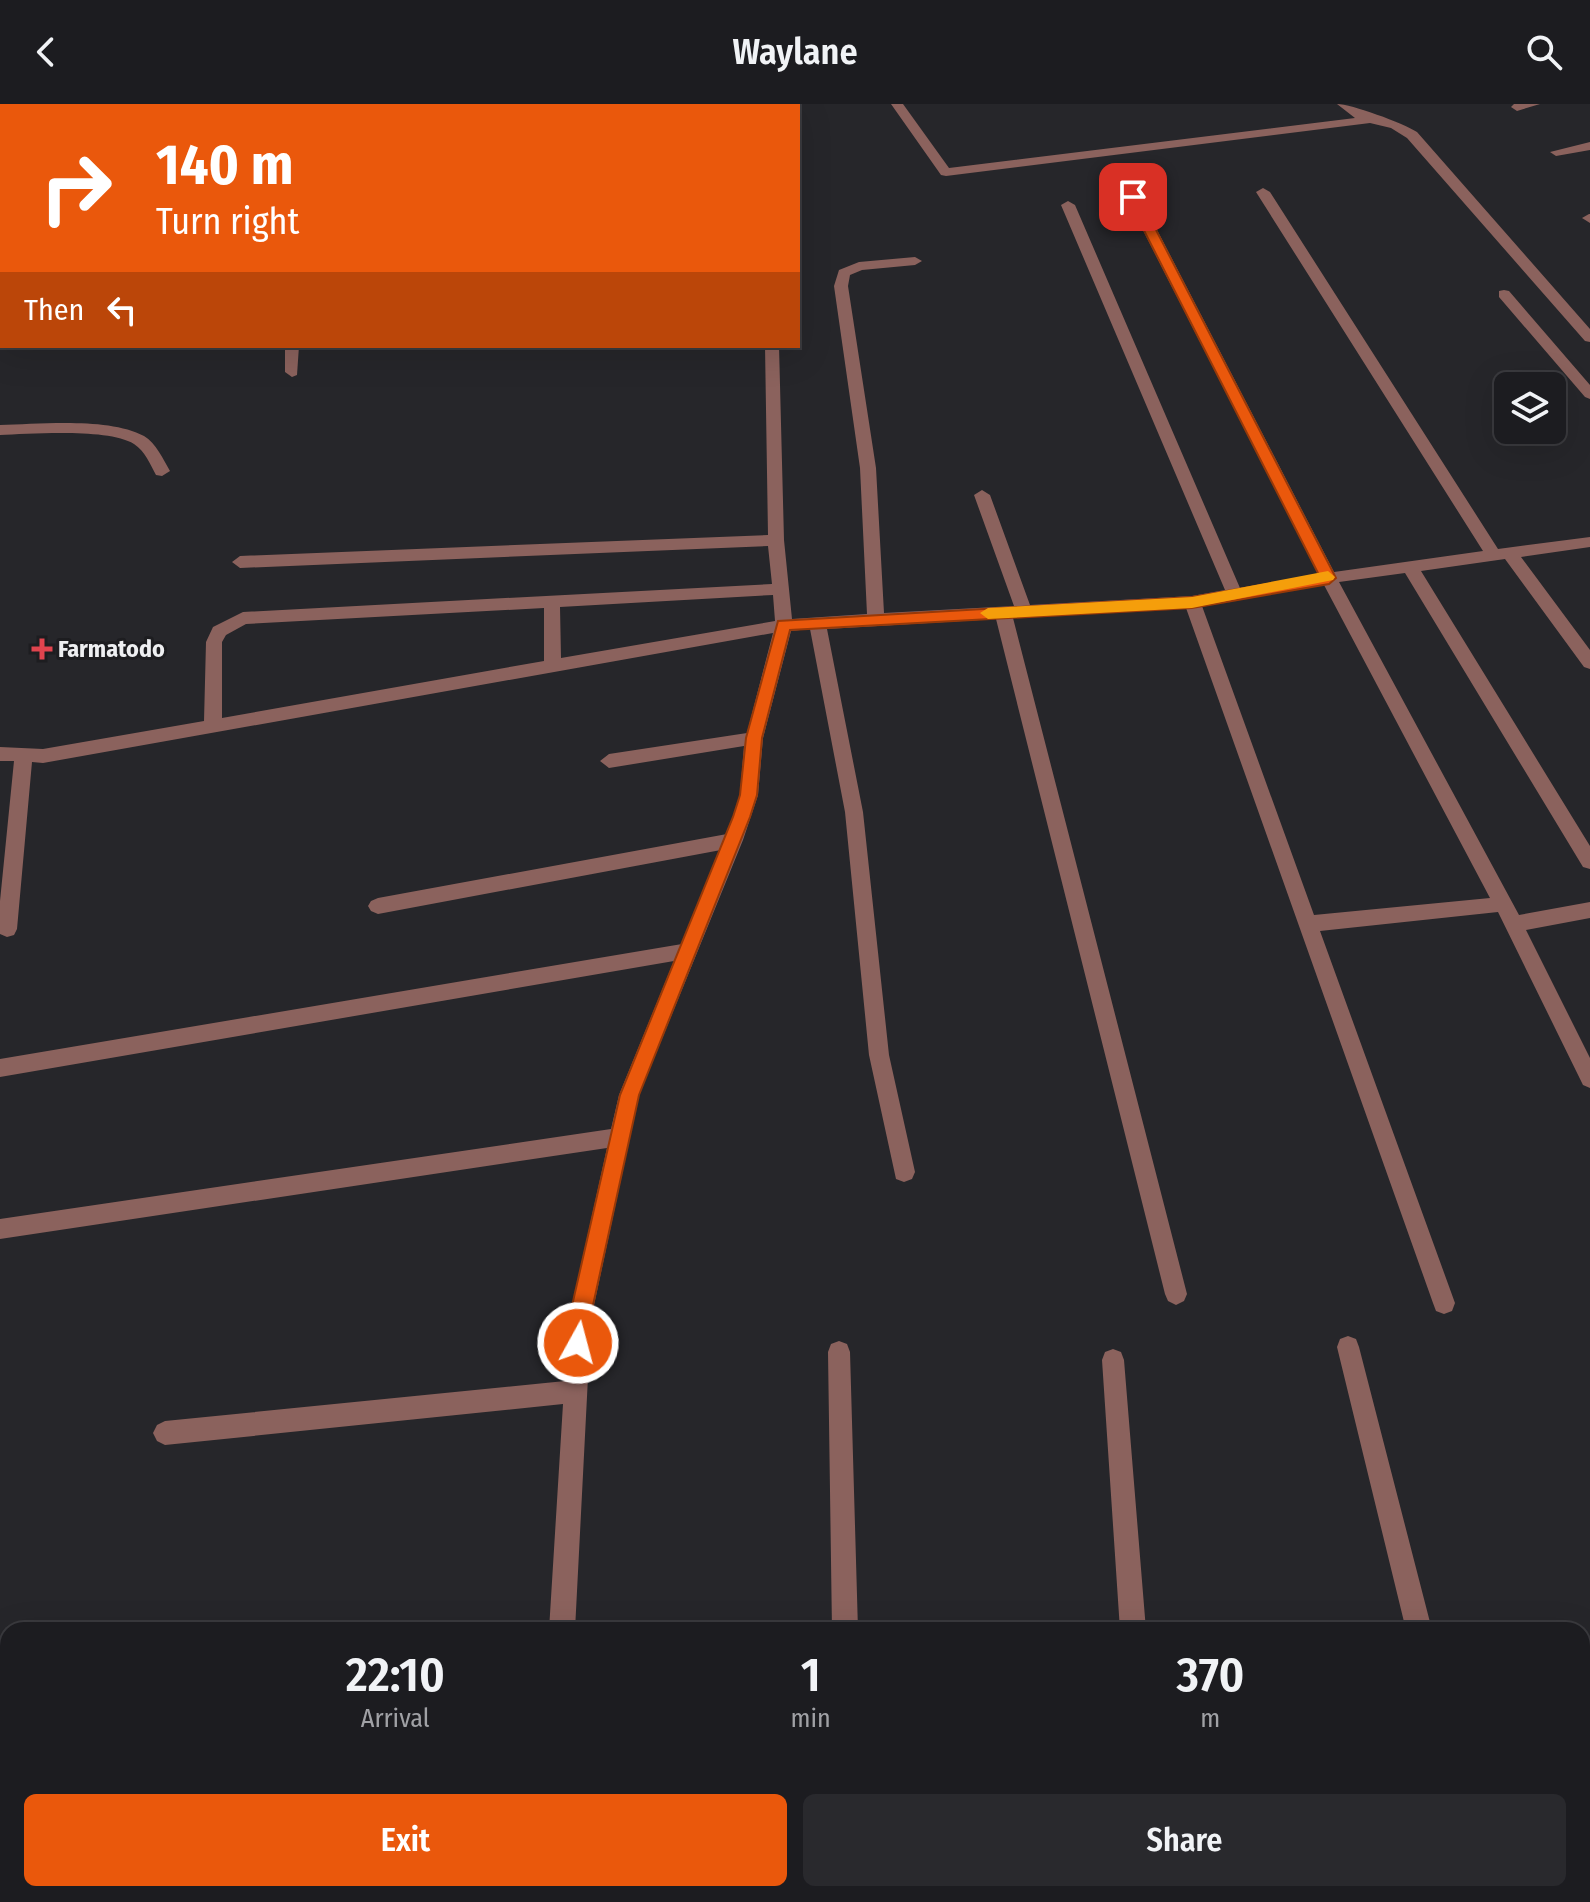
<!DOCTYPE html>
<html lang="en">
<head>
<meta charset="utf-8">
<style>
  :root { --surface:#1c1c20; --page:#29292d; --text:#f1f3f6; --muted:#a0a1a5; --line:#3a3a3e; --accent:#ea580c }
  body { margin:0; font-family:"Fira Sans Condensed",sans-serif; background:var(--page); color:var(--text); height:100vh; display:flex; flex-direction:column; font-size:30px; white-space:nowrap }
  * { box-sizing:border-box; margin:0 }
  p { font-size:26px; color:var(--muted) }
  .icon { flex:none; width:44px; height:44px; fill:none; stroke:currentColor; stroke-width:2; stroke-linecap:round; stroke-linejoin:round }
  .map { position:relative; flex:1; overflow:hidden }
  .panel { position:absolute; left:0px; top:1518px; width:1590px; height:280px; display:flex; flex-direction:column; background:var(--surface); border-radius:24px 24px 0 0; box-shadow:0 8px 32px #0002,0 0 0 2px var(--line) }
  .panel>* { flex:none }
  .banner { position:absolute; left:0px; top:0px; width:800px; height:244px; box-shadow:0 8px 32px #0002,0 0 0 2px var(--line); background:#ea580c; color:#fff; overflow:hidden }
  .controls { position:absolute; left:1494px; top:268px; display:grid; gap:16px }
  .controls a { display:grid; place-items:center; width:72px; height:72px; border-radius:12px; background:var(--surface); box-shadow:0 8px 32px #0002,0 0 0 2px var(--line); font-size:40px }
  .pin { position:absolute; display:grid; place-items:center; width:68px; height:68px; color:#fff; margin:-34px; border-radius:16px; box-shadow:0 4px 12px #0006 }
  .me { position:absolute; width:88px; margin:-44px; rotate:7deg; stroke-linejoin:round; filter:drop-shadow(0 0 6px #0008) }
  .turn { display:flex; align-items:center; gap:28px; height:168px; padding:0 24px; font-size:36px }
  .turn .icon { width:104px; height:104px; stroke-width:2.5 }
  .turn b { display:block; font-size:56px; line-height:68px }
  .then { display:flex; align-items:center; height:76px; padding:0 24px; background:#0003; gap:16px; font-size:30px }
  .eta { display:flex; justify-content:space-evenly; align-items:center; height:136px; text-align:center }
  .eta b { font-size:48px; font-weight:600; line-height:56px }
  .button { display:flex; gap:16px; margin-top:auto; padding:16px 24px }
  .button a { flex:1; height:92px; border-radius:12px; background:var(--accent); color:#fff; font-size:32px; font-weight:600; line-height:92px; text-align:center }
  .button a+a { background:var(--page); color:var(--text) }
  header { display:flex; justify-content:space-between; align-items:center; height:104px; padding:0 24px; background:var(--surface); font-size:36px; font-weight:600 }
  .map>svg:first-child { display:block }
</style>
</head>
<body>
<header><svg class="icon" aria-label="back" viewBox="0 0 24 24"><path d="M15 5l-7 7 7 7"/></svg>Waylane<svg class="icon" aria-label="search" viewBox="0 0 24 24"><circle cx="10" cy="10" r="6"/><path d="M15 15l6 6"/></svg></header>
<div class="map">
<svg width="1590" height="1798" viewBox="0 0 1590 1798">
  <rect width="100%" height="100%" fill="#26262a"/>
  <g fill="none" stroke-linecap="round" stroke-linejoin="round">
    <!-- minor -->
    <path fill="#8b625d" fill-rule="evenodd" d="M658 0H671L672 2H659Z
      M891 0H903L949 64 1355 14 1337 0C1351 0 1403 19 1417 28L1590 225V238L1585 237 1407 34 1391 24 1370 19 946 72 941 71Z
      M1514 0H1540L1517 7 1511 3Z
      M1590 38V46L1556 52 1550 48Z
      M1263 84 1270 88 1498 445 1590 433V443L1521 453 1590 546V565L1584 563 1505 455 1421 467 1590 742V765L1583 763 1405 469 1339 478 1519 811 1590 798V814L1526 826 1590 954V984L1583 981 1498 808 1320 827 1455 1199 1452 1207 1444 1210 1436 1207 1433 1199 1186 504 1013 514 1187 1190 1184 1197 1176 1201 1168 1197 1165 1190 996 515 827 525 863 708 889 951 915 1068 912 1075 904 1078 896 1075 869 951 845 708 810 525 791 527 763 634 758 691 743 736 639 991 591 1215 575 1526H549L563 1300 165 1341 157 1337 153 1329 157 1321 165 1317 565 1277 569 1215 607 1044 0 1135V1115L611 1025 619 991 674 857 0 973V955L682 840 721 746 378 810 371 807 368 802 371 797 378 794 727 730 740 691 744 642 609 664 600 657 609 650 747 629 773 529 43 659 32 658 17 825 14 831 7 833 0 830V797L14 657H0V643L43 645 204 617 206 538 213 523 243 508 772 480 768 442 240 464 232 458 240 452 768 431 765 242H779L784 436 792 515 867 510 860 364 834 182 839 166 859 158 915 153 922 157 915 161 862 166 850 171 848 182 876 364 884 509 1014 502 974 391 982 386 990 391 1030 501 1192 492 1225 486 1061 101 1068 97 1075 101 1240 484 1319 470 1126 93 1128 90 1140 93 1334 468 1483 447 1256 88ZM1324 481 1490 794 1314 811 1202 502ZM773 491 775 517 561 554 560 503ZM544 504V557L222 614V538L226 531 246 520Z
      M1589 110H1590V119L1582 114Z
      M1504 186 1509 187 1590 281V295L1585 293 1499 193V187Z
      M285 242H299L297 271 292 273 285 268Z
      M0 321C40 320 109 313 144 332 156 339 163 355 170 367L162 372 156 371C150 360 145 347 134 340 108 324 31 330 0 331Z
      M1348 1232 1356 1235 1359 1243 1432 1526H1406L1337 1243 1340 1235Z
      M839 1237 847 1240 850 1248 858 1526H832L828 1248 831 1240Z
      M1113 1245 1121 1248 1124 1256 1146 1526H1120L1102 1256 1105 1248Z
      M1590 1664V1690L1582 1691V1665Z
      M8 1723V1749L0 1750V1724Z
      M536 1790H564V1798H536Z
      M1140 1790H1168V1798H1140Z
      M1470 1790H1498L1500 1798H1472Z"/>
  </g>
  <!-- route -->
  <path fill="#ea580c" stroke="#983908" stroke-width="2" d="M1129 90 1139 93 1336 474 1329 480 1192 504 790 526 762 634 757 691 750 713 639 991 590 1215 586 1246 578 1249 571 1246 568 1239 569 1215 620 991 733 713 740 691 746 634 778 517 1192 493 1319 471 1127 93Z"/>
  <!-- slow -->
  <path fill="#f59e0b" d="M1328 467 1335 473 1333 476 1192 504 988 515 980 509 988 504 1192 493Z"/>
  <!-- markers -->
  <path fill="#e0444e" stroke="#1d1d20" stroke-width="3" d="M38 533h8v8h8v8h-8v8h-8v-8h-8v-8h8z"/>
  <g text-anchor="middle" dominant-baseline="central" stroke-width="6" stroke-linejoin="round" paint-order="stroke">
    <!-- poi labels -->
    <g font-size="24" font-weight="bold" fill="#eeeff1" stroke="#1d1d20" text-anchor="start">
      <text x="58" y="545">Farmatodo</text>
    </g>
  </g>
</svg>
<div class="controls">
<a><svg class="icon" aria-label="layers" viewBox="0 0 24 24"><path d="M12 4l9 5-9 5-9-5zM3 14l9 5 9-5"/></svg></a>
</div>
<div class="pin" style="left:1133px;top:93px;background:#d93025"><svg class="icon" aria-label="arrive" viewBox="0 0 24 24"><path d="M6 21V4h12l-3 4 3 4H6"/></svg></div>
<svg class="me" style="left:578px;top:1239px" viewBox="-20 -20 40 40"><circle r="17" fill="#ea580c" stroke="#fff" stroke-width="3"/><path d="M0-11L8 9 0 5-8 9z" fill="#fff"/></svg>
<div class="banner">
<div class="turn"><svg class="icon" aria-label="right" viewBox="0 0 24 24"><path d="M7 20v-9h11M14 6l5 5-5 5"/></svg><div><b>140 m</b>Turn right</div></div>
<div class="then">Then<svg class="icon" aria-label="left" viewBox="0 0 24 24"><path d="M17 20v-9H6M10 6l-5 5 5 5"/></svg></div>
</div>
<section class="panel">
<div class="eta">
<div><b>22:10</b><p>Arrival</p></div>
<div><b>1</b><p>min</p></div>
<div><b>370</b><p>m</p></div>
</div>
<div class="button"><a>Exit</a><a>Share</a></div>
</section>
</div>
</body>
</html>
